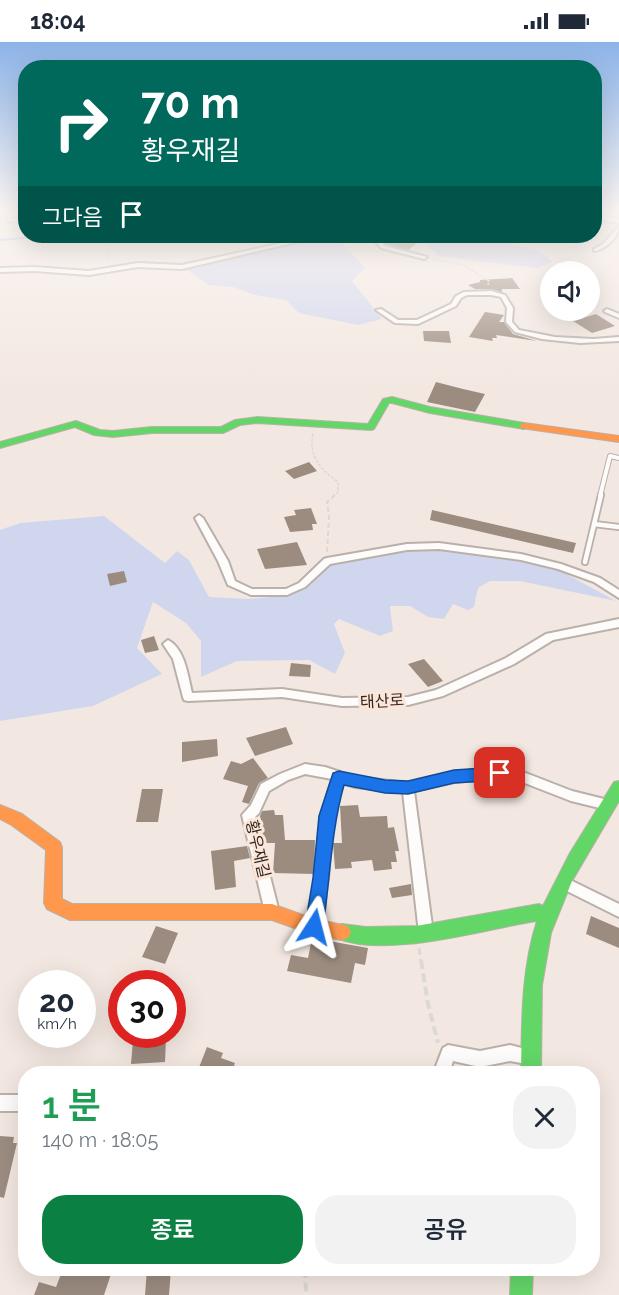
<!DOCTYPE html>
<html lang="ko">
<head>
<meta charset="utf-8">
<style>
  :root { --surface:#fff; --page:#f2f2f3; --text:#1f2937; --muted:#747a83; --accent:#0b8043 }
  body { margin:0; font-family:Raleway,"Noto Sans KR",sans-serif; background:var(--page); color:var(--text); height:100vh; display:flex; flex-direction:column; font-size:22px; white-space:nowrap }
  * { box-sizing:border-box; margin:0 }
  p { font-size:20px; color:var(--muted) }
  .icon { flex:none; width:33px; height:33px; fill:none; stroke:currentColor; stroke-width:2; stroke-linecap:round; stroke-linejoin:round }
  .map { position:relative; flex:1; overflow:hidden }
  .panel { position:absolute; left:18px; top:1024px; width:582px; height:210px; display:flex; flex-direction:column; background:var(--surface); border-radius:24px; box-shadow:0 6px 24px #0002 }
  .panel>* { flex:none }
  .hud { position:absolute; left:18px; top:18px; width:584px; height:183px; border-radius:24px; box-shadow:0 6px 24px #0002; background:#00695c; color:#fff; overflow:hidden }
  .fabs { position:absolute; left:540px; top:219px; display:grid; gap:12px }
  .fabs a { display:grid; place-items:center; width:60px; height:60px; border-radius:50%; background:var(--surface); box-shadow:0 6px 24px #0002; font-size:30px }
  .speed { position:absolute; left:18px; top:928px; display:flex; gap:12px; font-size:30px; font-weight:700; text-align:center }
  .speed>* { display:grid; place-content:center; width:78px; height:78px; border-radius:50%; background:var(--surface); box-shadow:0 6px 24px #0002; line-height:1 }
  .speed small { font-size:15px; font-weight:400 }
  .speed .limit { border:9px solid #d22; background:#fff; color:#111 }
  .pin { position:absolute; display:grid; place-items:center; width:51px; height:51px; color:#fff; margin:-26px; border-radius:12px; box-shadow:0 3px 9px #0006 }
  .me { position:absolute; width:66px; margin:-33px; rotate:9deg; stroke-linejoin:round; filter:drop-shadow(0 0 4px #0008) }
  .turn { display:flex; align-items:center; gap:21px; height:126px; padding:0 24px; font-size:27px }
  .turn .icon { width:78px; height:78px; stroke-width:2.5 }
  .turn b { display:block; font-size:42px; line-height:51px }
  .then { display:flex; align-items:center; height:57px; padding:0 24px; background:#0003; gap:12px; font-size:22px }
  .round { display:grid; place-items:center; flex:none; width:63px; height:63px; border-radius:24px; background:var(--page) }
  .headline { display:flex; align-items:center; justify-content:space-between; height:102px; padding:0 24px }
  h1 { font-size:36px; font-weight:600; line-height:45px; color:#1e9e55 }
  .action { display:flex; gap:12px; margin-top:auto; padding:12px 24px }
  .action a { flex:1; height:69px; border-radius:24px; background:var(--accent); color:#fff; font-size:24px; font-weight:600; line-height:69px; text-align:center }
  .action a+a { background:var(--page); color:var(--text) }
  .status { display:flex; justify-content:space-between; align-items:center; height:42px; padding:0 30px; background:var(--surface); direction:ltr }
  .status svg { height:16px; fill:currentColor }
  .map>svg:first-child { display:block }
</style>
</head>
<body>
<div class="status"><b>18:04</b><svg viewBox="0 0 49 12"><path d="M0 12V9h3v3zM5 12V6h3v6zM10 12V3h3v9zM15 12V0h3v12zM26 1h20v11H26zM47 4h2v5h-2z"/></svg></div>
<div class="map">
<svg width="619" height="1253" viewBox="0 0 619 1253">
  <rect width="100%" height="100%" fill="#f3e8e1"/>
  <!-- green -->
  <path fill="#d1d6ef" d="M413 194H549L513 200 510 203C526 206 541 206 552 220L537 226 439 214 418 194Z
    M321 195 344 203 365 226 352 239 382 277 358 283 299 271 286 258 255 253 233 245 209 243 185 227Z
    M104 474 165 521 177 509 189 518 209 555 249 557 290 553 305 545 332 521 402 509 435 506 516 517 559 528 616 559 520 539H490L478 546 474 565 468 568 453 562 444 577 428 575 410 564H390L393 589 380 594 339 577 334 582 345 611 335 632 309 618 237 619 201 635V599L186 581 153 560 137 606 162 632 93 664 0 679V488L20 481Z"/>
  <g fill="none" stroke-linecap="round" stroke-linejoin="round">
    <!-- stream -->
    <path stroke="#a3b1e7" stroke-width="2" d="M0 198 47 194"/>
  </g>
  <!-- building -->
  <path fill="#9c8c80" d="M379 194H401L416 202 408 208 386 202Z
    M512 236 520 247H502V250L491 247H475L468 243 480 240V238Z
    M485 270 504 273 499 280H504L513 292 537 299 496 293 497 296H492L493 299 469 295Z
    M596 272 615 284 592 291 573 279Z
    M423 289H449L451 301 424 299Z
    M436 340 463 347 485 352 475 370 427 360Z
    M309 420 317 429 294 437 285 429Z
    M311 466 317 482H312L313 488 290 490 284 475 296 473 294 468Z
    M432 468 576 501 573 511 430 478Z
    M297 500 307 523 265 527 257 507Z
    M124 529 127 540 110 544 107 532Z
    M154 594 159 608 145 611 141 598Z
    M424 617 443 639 428 645 408 622Z
    M291 621 311 623 310 635 289 634Z
    M286 685 293 702 255 714 246 696Z
    M217 697 218 714 182 720V700Z
    M253 716 268 736 259 741 249 762 242 760 248 744 223 737 231 719 241 722Z
    M142 747H163L158 780H136Z
    M358 763 360 775 387 774 388 786 394 785 399 809H395L397 820H391L392 827 374 829 372 818 351 820 352 826 335 827 333 801H342L340 764Z
    M274 768 275 773H283L285 798H315L314 832 273 831 275 801H264L260 774 262 769Z
    M247 804 250 816 234 819 236 845 215 848 211 809Z
    M411 842 412 853 392 856 389 846Z
    M591 874 619 886V906L586 892Z
    M156 884 178 891 165 922 142 915Z
    M312 896 368 906 365 923 355 921 351 941 287 929 291 913 308 916Z
    M166 997 165 1020 131 1022 133 998Z
    M207 1005 223 1011 221 1016 235 1021 231 1032H207L198 1028Z
    M0 1094 14 1095 13 1101H17L4 1156 0 1155Z
    M63 1227H104L112 1229 104 1253H34L39 1240 56 1245Z
    M147 1227H171L169 1253H145Z"/>
  <g fill="none" stroke-linecap="round" stroke-linejoin="round">
    <!-- lane-far1 casing -->
    <g stroke="#bab0aa" stroke-width="6">
      <path id="lane-far1" d="M600 454 610 414 619 416"/>
    </g>
    <!-- lane casing -->
    <g stroke="#bab0aa" stroke-width="8">
      <path id="lane" d="M594 482 619 485
        M585 520 601 453"/>
    </g>
    <!-- street casing -->
    <g stroke="#bab0aa" stroke-width="4">
      <path id="street" d="M4 170H9L13 177 26 174V177L9 180Z
        M594 173 619 177V181L594 177Z
        M619 184C618 196 605 208 594 209V207L603 202Z
        M314 194H322L182 227 138 225 89 233 34 229 0 230V226L34 225 89 229 138 221 182 223Z
        M371 194H376L385 204 427 215 424 217 381 206Z
        M491 249 505 253 513 266 512 280 519 288 555 295 593 297 619 295V299L580 301 542 297 515 290 506 280 507 266 501 255 491 253H467L461 256 456 264 418 282 395 281 376 268 381 267 398 278H417L451 262 456 254 464 250Z
        M607 267 619 272V276L605 270 604 269Z
        M199 473 203 476 228 519 235 539 252 547H286L299 541 324 517 327 516 407 502 439 501 521 512 561 522 600 536 619 548V556L594 540 558 527 521 518 439 507 407 508 330 522 305 545 287 553H251L228 543 218 519 195 476Z
        M619 577V585L553 598 514 622 443 654 408 663 342 664 282 655 188 659 184 658 183 655 173 617 163 602 168 598C185 607 188 634 192 651L282 647 342 656 408 655 436 648 506 616 546 592Z
        M305 722 325 725 355 735 408 741 454 730 500 726 518 728 572 749 612 759 614 763 612 767 608 768 571 759 517 738 500 736 454 740 414 749 433 891 431 896 426 898 421 896 419 891 403 750 355 745 343 741 333 774 328 836 321 885 319 890 314 891 309 890 307 885 316 836 321 774 332 737 305 732 288 738 269 749 259 771 255 775 279 870 277 874 272 876 267 874 265 870 242 773 251 763 261 742 280 732Z
        M564 835 619 862V875L559 845 557 841 559 837Z
        M448 1003 480 1009 510 1003 537 1010 540 1015 537 1020 532 1023 510 1019 480 1025 453 1019 449 1032H433L443 1006Z
        M0 1053H26V1069H0Z"/>
    </g>
    <!-- fast casing -->
    <g stroke="#bab0aa" stroke-width="2">
      <path id="fast" d="M392 355 430 365 524 381 529 384 524 387 430 371 392 361H389L374 387 371 388 257 381 240 383 223 391H152L113 395 94 393 75 385 0 406V400L76 379 100 388 113 389 152 385H221L235 378 257 375 368 382 383 357Z
        M619 739V759L572 839 551 891 542 943 541 1032H521C522 980 521 928 537 879 483 887 388 917 336 896L333 890 336 884 342 882 366 885 416 884 539 862 543 864 570 811 614 740Z
        M511 1227H533L532 1253H510Z"/>
    </g>
    <!-- slow casing -->
    <g stroke="#bab0aa" stroke-width="2">
      <path id="slow" d="M524 381 619 394V400L521 386 519 384Z
        M0 763 22 772 60 800 62 805V857L72 862H272L314 877 348 884 351 890 348 896 342 898 314 893 272 878H70L47 867 44 861 46 808 10 782 0 777Z"/>
    </g>
    <!-- path-far3 -->
    <path stroke="#dbd8d6" stroke-width="1.5" stroke-dasharray="3 1.5" stroke-linecap="butt" d="M106 194 108 219
      M433 217 463 223 489 239 488 243
      M313 392C308 414 321 428 338 440V450L333 454"/>
    <!-- path-far2 -->
    <path stroke="#dbd8d6" stroke-width="2" stroke-dasharray="5 3" stroke-linecap="butt" d="M327 510 329 474 327 460 335 453"/>
    <!-- path-far1 -->
    <path stroke="#dbd8d6" stroke-width="3" stroke-dasharray="7 4" stroke-linecap="butt" d="M419 906 421 919"/>
    <!-- path -->
    <path stroke="#dbd8d6" stroke-width="4" stroke-dasharray="9 4.5" stroke-linecap="butt" d="M421 918 428 962 438 1001
      M305 1227 306 1253"/>
    <!-- lane-far1 -->
    <use href="#lane-far1" stroke="#fdfcfa" stroke-width="4"/>
    <!-- lane -->
    <use href="#lane" stroke="#fdfcfa" stroke-width="4.5"/>
    <!-- street -->
    <use href="#street" fill="#fdfcfa" fill-rule="evenodd"/>
    <!-- fast -->
    <use href="#fast" fill="#63d668" fill-rule="evenodd"/>
    <!-- slow -->
    <use href="#slow" fill="#ff974d" fill-rule="evenodd"/>
  </g>
  <!-- sky -->
  <linearGradient id="sky" x2="0" y2="1"><stop stop-color="#8cb3e8"/><stop offset="0.49" stop-color="#faf5f2"/><stop offset="1" stop-color="#faf5f2" stop-opacity="0"/></linearGradient>
  <rect width="619" height="346" fill="url(#sky)"/>
  <!-- route -->
  <path fill="#1a73e8" stroke="#114b97" stroke-width="1.5" d="M500 725 506 727 508 731 506 736 500 738 454 741 408 752 385 751 344 743C331 789 330 838 323 885L320 891 314 894 308 891 305 885 313 836 319 774 333 731 339 729 385 738 408 739 454 728Z"/>
  <g text-anchor="middle" dominant-baseline="central" stroke-width="6" stroke-linejoin="round" paint-order="stroke">
    <!-- street labels -->
    <g font-size="16" fill="#322822" stroke="#fbe6d9">
      <text transform="translate(382 659) rotate(-3)">태산로</text>
      <text transform="translate(258 807) rotate(77)">황우재길</text>
    </g>
  </g>
</svg>
<div class="fabs">
<a><svg class="icon" aria-label="sound" viewBox="0 0 24 24"><path d="M4 9h4l5-4v14l-5-4H4zM17 9q2 3 0 6"/></svg></a>
</div>
<div class="speed"><div>20<small>km/h</small></div><div class="limit">30</div></div>
<div class="pin" style="left:500px;top:731px;background:#d93025"><svg class="icon" aria-label="arrive" viewBox="0 0 24 24"><path d="M6 21V4h12l-3 4 3 4H6"/></svg></div>
<svg class="me" style="left:314px;top:885px" viewBox="-20 -20 40 40"><path d="M0-17L14 15 0 8-14 15z" fill="#1a73e8" stroke="#fff" stroke-width="4"/></svg>
<div class="hud">
<div class="turn"><svg class="icon" aria-label="right" viewBox="0 0 24 24"><path d="M7 20v-9h11M14 6l5 5-5 5"/></svg><div><b>70 m</b>황우재길</div></div>
<div class="then">그다음<svg class="icon" aria-label="arrive" viewBox="0 0 24 24"><path d="M6 21V4h12l-3 4 3 4H6"/></svg></div>
</div>
<section class="panel">
<div class="headline"><div><h1>1 분</h1><p>140 m · 18:05</p></div><a class="round"><svg class="icon" aria-label="close" viewBox="0 0 24 24"><path d="M6 6l12 12M18 6L6 18"/></svg></a></div>
<div class="action"><a>종료</a><a>공유</a></div>
</section>
</div>
</body>
</html>
